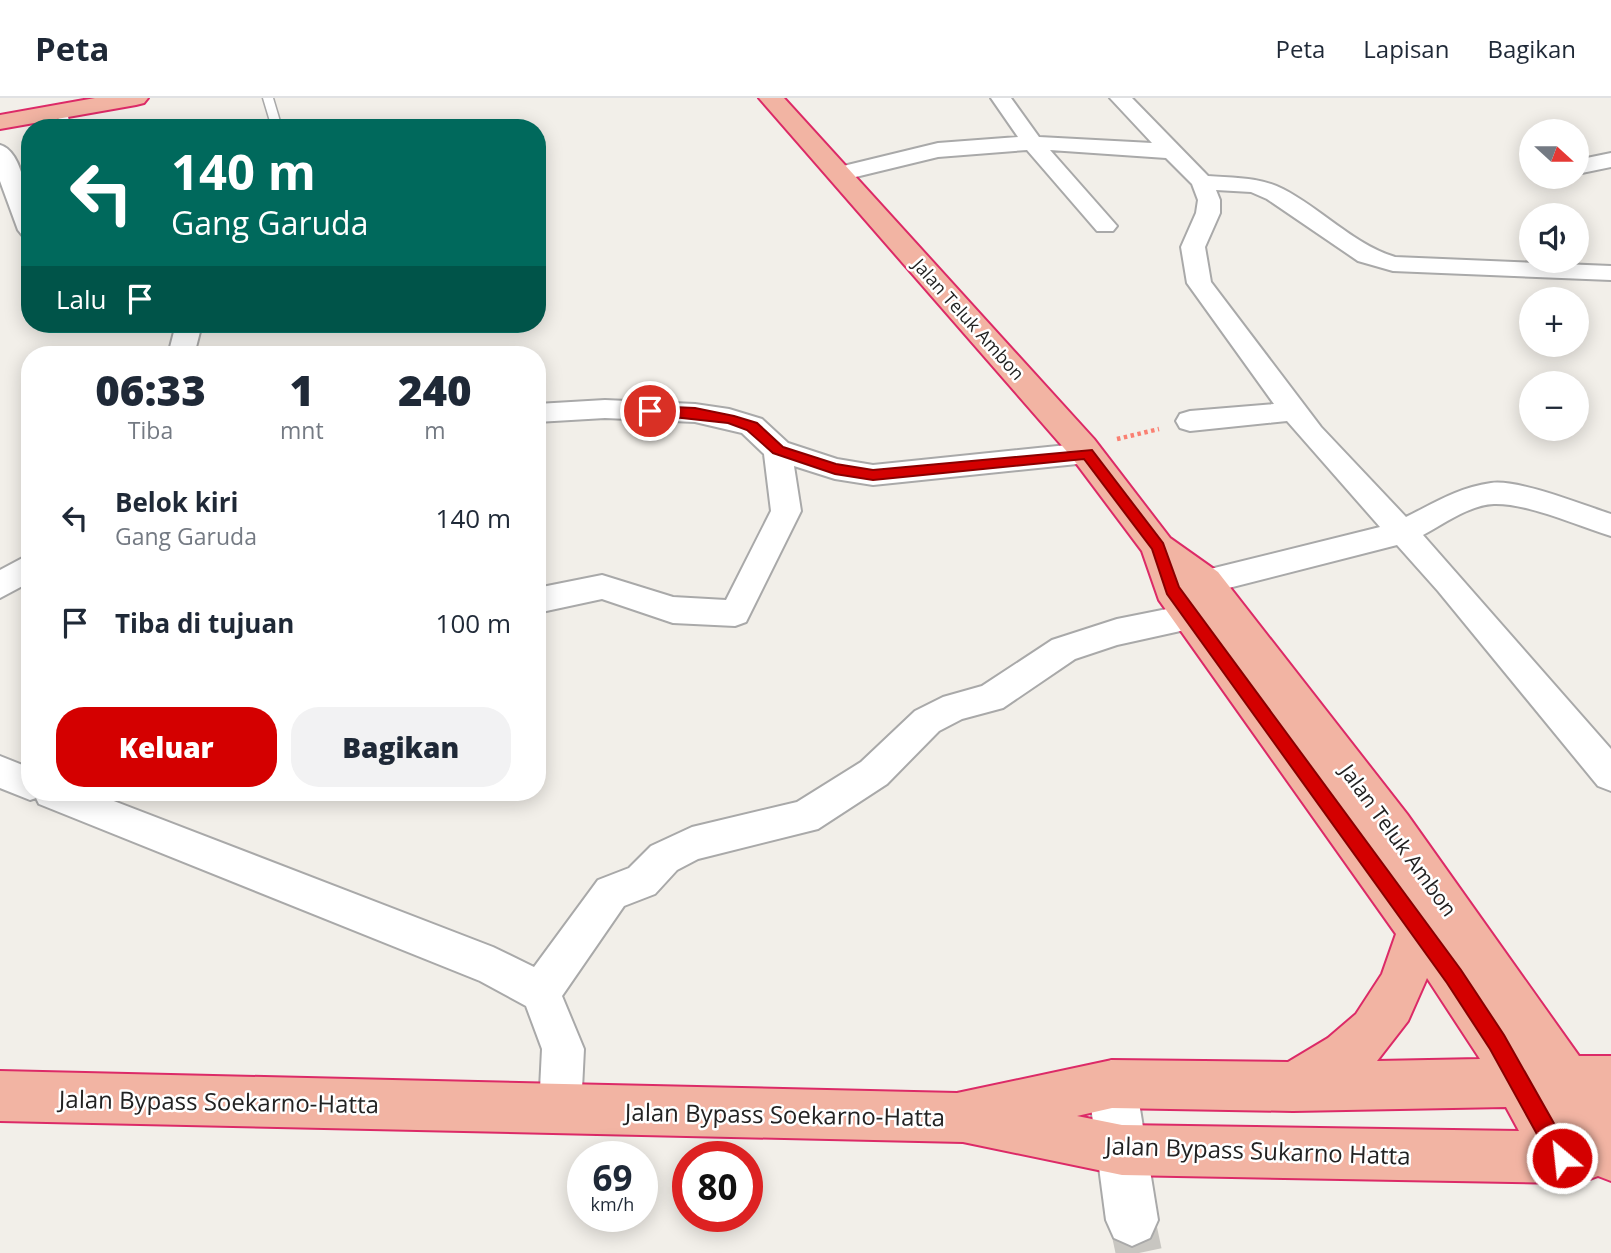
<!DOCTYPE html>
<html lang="id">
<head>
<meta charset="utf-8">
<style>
  :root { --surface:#fff; --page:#f2f2f3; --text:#1f2937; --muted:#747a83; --line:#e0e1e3; --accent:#d40000 }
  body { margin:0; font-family:"Open Sans",sans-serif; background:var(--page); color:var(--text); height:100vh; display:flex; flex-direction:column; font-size:26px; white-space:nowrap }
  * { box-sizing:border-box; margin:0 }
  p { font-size:23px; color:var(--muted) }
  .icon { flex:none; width:38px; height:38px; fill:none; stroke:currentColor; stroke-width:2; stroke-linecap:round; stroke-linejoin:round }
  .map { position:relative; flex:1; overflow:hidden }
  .panel { position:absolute; left:21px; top:248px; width:525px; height:455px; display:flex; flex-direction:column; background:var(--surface); border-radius:28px; box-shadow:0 4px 18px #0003 }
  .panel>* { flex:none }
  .hud { position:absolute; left:21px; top:21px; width:525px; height:214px; border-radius:28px; box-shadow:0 4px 18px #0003; background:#00695c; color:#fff; overflow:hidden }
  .needle { width:46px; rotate:111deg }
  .fabs { position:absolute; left:1519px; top:21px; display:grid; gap:14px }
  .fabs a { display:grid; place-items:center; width:70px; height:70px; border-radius:50%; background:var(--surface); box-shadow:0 4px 18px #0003; font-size:35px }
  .speed { position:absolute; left:567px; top:1043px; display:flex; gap:14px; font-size:35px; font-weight:700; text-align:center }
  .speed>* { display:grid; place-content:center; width:91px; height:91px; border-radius:50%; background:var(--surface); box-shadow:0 4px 18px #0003; line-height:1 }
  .speed small { font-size:18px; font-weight:400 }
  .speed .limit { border:10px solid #d22; background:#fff; color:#111 }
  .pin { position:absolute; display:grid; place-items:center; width:60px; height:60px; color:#fff; margin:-30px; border:4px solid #fff; border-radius:50%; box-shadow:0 2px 7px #0007 }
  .me { position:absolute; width:77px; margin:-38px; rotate:332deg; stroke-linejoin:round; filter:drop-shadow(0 0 5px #0008) }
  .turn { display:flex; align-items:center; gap:24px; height:147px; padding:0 35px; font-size:32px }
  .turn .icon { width:91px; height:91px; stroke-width:2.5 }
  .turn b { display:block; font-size:49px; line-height:60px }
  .then { display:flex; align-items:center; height:66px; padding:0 35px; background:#0003; gap:14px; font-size:26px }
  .eta { display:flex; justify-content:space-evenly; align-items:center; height:119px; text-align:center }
  .eta b { font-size:42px; font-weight:800; line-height:49px }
  .action { display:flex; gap:14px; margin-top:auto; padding:14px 35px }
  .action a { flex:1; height:80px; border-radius:28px; background:var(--accent); color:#fff; font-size:28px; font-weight:800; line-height:80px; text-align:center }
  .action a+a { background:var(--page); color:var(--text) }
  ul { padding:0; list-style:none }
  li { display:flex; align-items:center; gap:21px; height:105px; padding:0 35px }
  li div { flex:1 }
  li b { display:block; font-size:26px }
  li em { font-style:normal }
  header { display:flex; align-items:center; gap:42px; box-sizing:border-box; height:98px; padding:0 35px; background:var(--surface); border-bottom:2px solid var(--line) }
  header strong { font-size:33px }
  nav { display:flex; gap:38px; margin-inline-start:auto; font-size:24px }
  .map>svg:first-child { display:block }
</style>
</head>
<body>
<header>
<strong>Peta</strong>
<nav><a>Peta</a><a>Lapisan</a><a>Bagikan</a></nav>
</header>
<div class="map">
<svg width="1611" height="1155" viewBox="0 0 1611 1155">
  <rect width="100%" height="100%" fill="#f2efe9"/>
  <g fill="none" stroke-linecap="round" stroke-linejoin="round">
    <!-- tertiary-tunnel -->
    <path stroke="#c8c6c1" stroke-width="46" stroke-dasharray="46 24" stroke-linecap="butt" d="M1132 1122 1139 1155"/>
    <!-- service casing -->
    <g stroke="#a9a9a9" stroke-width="3">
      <path id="service" d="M263 0H273L282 30H272Z
        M62 12 67 15 71 30H61L57 15Z"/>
    </g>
    <!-- minor casing -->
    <g stroke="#a9a9a9" stroke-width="4">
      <path id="minor" d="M991 0H1011L1039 39 1152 45 1110 0H1132L1208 78C1234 80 1260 79 1283 91 1322 111 1353 146 1395 159L1611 168V182L1393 173 1358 163 1267 101 1251 94 1216 92 1220 102V115L1205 149 1211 184 1321 329 1406 419C1434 405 1460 389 1491 385 1519 381 1582 407 1611 416V438C1578 428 1528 405 1494 406 1469 407 1444 426 1423 437L1611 651V693L1598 688 1438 493 1397 447 1205 496 1194 493 1189 484 1194 475 1380 429 1287 323 1190 333 1180 330 1176 323 1180 316 1190 313 1274 306 1187 185 1181 149 1196 115 1198 102 1192 86 1166 60 1050 52 1117 128 1113 133H1097L1027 52 938 59 839 83 828 76 831 71 938 45 1018 39Z
        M0 47C26 54 30 117 30 139L22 137 18 132 0 83Z
        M1611 55V69L1577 76V62Z
        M176 226H202L194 257H168Z
        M605 302 695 306 729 311 762 321 788 345 837 361 873 367 1087 345 1097 348 1101 355 1097 362 1087 365 873 387 835 381 794 368 801 413 746 524 735 528 673 525 602 501 537 515V490L602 477 673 499 726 502 771 413 764 356 742 335 695 324 605 320 537 324V306Z
        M30 456V484L0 500V472Z
        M1192 506 1203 510 1208 519 1203 528 1117 547 1075 561 1003 610 962 621 939 633 887 686 818 731 698 761 677 772 655 796 624 808 562 898 584 951 581 1011 575 1026 560 1032 545 1026 539 1011 542 951 526 908 480 883 39 706 36 700 30 702 0 690V658L30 670V695H93L493 849 534 869 598 782 629 770 651 748 692 729 797 704 861 664 915 613 943 599 982 588 1052 542 1117 521Z"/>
    </g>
    <!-- tertiary casing -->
    <g stroke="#a9a9a9" stroke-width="4">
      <path id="tertiary" d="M1112 962 1129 969 1136 986 1158 1122 1150 1140 1132 1148 1114 1140 1106 1122 1088 986 1095 969Z"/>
    </g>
    <!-- trunk casing -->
    <g stroke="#dc2a67" stroke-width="4">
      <path id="trunk" d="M95 0H148L144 5 136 7 0 31V17Z
        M759 0H784L1094 341 1170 440 1218 474 1407 716 1579 958H1611V1083L1598 1078 1582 1084 1562 1085 1122 1077 963 1044 0 1023V973L957 995 1112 962 1288 964 1328 940 1356 916 1382 876 1396 836 1159 502 1142 453 1070 357ZM1427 880 1480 961 1377 963 1408 923ZM1506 1009 1519 1033 1122 1027 1077 1018 1112 1010 1293 1013Z"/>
    </g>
    <!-- path -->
    <path stroke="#fa8072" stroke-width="4.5" stroke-dasharray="3.5 3.5" stroke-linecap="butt" d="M1117 341 1159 331"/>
    <!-- service -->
    <use href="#service" fill="#fff" fill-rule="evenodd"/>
    <!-- minor -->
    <use href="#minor" fill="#fff" fill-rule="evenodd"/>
    <!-- tertiary -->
    <use href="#tertiary" fill="#fff" fill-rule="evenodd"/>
    <!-- trunk -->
    <use href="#trunk" fill="#f2b4a3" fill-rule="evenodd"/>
  </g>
  <!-- route -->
  <path fill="#d40000" stroke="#8a0000" stroke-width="2" d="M650 308 695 310 734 318 757 325 783 349 836 366 873 372 1092 352 1163 445 1179 489 1461 872 1504 937 1569 1052 1572 1060 1569 1067 1562 1070 1554 1067 1490 951 1447 885 1167 496 1152 451 1084 361 873 382 835 376 773 355 747 332 728 325 646 316V310Z"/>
  <g text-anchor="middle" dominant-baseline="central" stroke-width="5" stroke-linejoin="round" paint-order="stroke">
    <!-- far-street labels -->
    <g font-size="18" fill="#222" stroke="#fff">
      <text transform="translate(969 221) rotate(48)">Jalan Teluk Ambon</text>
    </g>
    <!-- street labels -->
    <g font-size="21" fill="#222" stroke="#fff">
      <text transform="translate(1399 742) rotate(54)">Jalan Teluk Ambon</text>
    </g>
    <!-- near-street labels -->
    <g font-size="24" fill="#222" stroke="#fff">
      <text transform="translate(219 1003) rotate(1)">Jalan Bypass Soekarno-Hatta</text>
      <text transform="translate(785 1016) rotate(1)">Jalan Bypass Soekarno-Hatta</text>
      <text transform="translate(1258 1052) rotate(2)">Jalan Bypass Sukarno Hatta</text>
    </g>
  </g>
</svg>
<div class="fabs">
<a><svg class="needle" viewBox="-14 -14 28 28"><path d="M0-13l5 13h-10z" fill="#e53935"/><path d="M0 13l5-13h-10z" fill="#747a83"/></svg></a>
<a><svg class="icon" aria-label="sound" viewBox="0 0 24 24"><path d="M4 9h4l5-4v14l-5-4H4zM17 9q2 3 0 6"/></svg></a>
<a>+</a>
<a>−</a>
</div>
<div class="speed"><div>69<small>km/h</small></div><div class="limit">80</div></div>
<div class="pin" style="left:650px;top:313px;background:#d93025"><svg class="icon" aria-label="arrive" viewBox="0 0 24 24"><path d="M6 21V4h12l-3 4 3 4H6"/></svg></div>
<svg class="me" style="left:1562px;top:1060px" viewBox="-20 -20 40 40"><circle r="17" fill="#d40000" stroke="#fff" stroke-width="3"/><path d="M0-11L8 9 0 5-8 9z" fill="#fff"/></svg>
<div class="hud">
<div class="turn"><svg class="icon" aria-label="left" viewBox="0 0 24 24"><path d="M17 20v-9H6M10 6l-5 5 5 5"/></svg><div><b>140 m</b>Gang Garuda</div></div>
<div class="then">Lalu<svg class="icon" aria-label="arrive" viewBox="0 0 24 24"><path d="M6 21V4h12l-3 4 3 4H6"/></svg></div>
</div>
<section class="panel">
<div class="eta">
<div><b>06:33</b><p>Tiba</p></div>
<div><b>1</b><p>mnt</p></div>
<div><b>240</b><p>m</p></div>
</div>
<ul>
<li><svg class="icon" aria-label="left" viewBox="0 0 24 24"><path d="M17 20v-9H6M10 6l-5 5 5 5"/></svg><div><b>Belok kiri</b><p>Gang Garuda</p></div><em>140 m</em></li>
<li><svg class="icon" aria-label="arrive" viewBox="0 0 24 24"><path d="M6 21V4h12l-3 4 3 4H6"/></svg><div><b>Tiba di tujuan</b></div><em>100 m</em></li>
</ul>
<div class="action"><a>Keluar</a><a>Bagikan</a></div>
</section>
</div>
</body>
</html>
